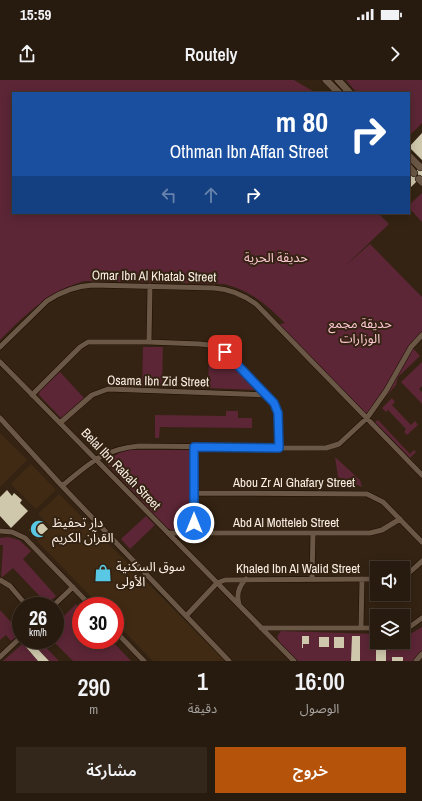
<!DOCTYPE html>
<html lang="ar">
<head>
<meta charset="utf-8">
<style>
  :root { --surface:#271a0e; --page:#33271c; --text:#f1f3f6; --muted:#a4a19e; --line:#43382e; --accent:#b45309 }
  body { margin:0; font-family:"Archivo Narrow","Noto Sans Arabic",sans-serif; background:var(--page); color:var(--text); direction:rtl; height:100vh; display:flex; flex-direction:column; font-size:15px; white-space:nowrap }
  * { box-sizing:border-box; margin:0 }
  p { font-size:13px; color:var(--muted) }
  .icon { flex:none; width:22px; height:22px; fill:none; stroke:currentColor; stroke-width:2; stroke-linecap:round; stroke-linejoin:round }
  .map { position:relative; height:581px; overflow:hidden; direction:ltr }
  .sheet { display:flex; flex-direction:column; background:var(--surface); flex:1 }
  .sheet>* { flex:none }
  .guide { position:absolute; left:12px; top:12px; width:398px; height:122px; border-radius:0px; box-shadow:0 2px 10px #0003,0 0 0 1px var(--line); direction:rtl; background:#1a4fa0; color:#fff; overflow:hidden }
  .buttons { position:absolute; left:370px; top:481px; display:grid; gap:8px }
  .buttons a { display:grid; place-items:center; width:40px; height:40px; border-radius:0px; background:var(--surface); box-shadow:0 2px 10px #0003,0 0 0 1px var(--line); font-size:20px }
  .speed { position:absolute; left:12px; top:517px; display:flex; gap:8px; font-size:20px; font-weight:700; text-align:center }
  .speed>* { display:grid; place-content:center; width:52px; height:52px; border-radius:50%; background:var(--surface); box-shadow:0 2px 10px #0003,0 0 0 1px var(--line); line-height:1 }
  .speed small { font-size:10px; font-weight:400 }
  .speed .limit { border:6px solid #d22; background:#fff; color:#111 }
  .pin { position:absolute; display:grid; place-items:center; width:34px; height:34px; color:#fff; margin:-17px; border-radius:8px; box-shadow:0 2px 6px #0006 }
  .me { position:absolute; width:44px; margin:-22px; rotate:0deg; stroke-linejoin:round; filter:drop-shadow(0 0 3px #0008) }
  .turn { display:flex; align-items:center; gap:14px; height:84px; padding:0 16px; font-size:18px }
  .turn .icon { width:52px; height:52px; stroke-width:2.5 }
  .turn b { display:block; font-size:28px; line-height:34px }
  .lanes { display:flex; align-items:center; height:38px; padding:0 16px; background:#0003; justify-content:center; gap:20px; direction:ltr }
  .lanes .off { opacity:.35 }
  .eta { display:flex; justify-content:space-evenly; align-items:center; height:68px; text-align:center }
  .eta b { font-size:24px; font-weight:600; line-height:28px }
  .action { display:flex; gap:8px; margin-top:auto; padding:8px 16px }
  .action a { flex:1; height:46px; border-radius:0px; background:var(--accent); color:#fff; font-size:16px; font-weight:600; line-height:46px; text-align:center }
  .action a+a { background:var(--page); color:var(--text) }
  .status { display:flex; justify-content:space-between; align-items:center; height:28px; padding:0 20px; background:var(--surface); direction:ltr }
  .status svg { height:11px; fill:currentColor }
  header { display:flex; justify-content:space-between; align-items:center; height:52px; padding:0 16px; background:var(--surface); font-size:18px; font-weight:600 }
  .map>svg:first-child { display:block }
</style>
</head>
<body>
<div class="status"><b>15:59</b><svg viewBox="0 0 49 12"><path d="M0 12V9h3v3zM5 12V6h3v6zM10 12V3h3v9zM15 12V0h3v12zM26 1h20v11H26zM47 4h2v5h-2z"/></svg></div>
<header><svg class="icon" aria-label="forward" viewBox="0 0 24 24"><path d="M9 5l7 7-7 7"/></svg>Routely<svg class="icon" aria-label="share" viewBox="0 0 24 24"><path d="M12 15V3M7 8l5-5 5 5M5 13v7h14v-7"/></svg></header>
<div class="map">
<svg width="422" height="581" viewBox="0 0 422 581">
  <rect width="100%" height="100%" fill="#342312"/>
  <!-- built -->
  <path fill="#402a13" d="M0 353 27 380 0 407Z
    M31 384 56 410 36 429 11 404Z
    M59 414 225 581H153L115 542V526H100L37 461 51 448 38 434Z"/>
  <!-- green -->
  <path fill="#5c2636" d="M0 0H294L316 13H13V133H378L389 144 344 187 370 164 422 217V259L413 268 420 276 398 297 396 305 367 338 277 245 285 243C266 224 251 211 224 204L84 201C47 213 27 233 0 260Z
    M346 0H422V43L409 56V13H357Z
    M422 113V142L409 128V125Z
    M143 267H163L162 307H142Z
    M209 269 224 276 256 310 208 308Z
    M422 282V306L419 309 422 312V324L401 302Z
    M60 292 84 318 61 338 60 337 39 315 40 311Z
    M392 318 395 322 392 325 411 345 415 341 418 345 407 355 404 352 406 349 388 330 386 332 382 328Z
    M226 331H238V338H252V348L160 347 159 358H155V335L226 336Z
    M378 340 410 374 414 370 416 372 410 378 375 342Z
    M129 370H193V446C187 454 176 452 167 448L107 384 108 380 119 373Z
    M335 377 360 400 362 407 338 397Z
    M146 436 155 445 130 469 121 459Z
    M8 457 19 460 31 471 23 479 56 516 47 524 13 488 1 498 3 465H0V458Z
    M76 524 81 529V560H111L131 581H73L52 560H55V545Z
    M0 530 21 553 11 561 6 555 0 560Z
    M422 547V575L416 581H298L280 563 277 557 281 551 377 554V562H403V554L412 553Z
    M27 560H39L59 581H49L31 562 26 567 38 581H3Z"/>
  <!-- building -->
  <path fill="#cfc8ac" d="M422 53V80L409 67Z
    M422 85V96L409 109V97Z
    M7 410 12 416 14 413 22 420 20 423 28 431 11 448 0 436V417Z
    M40 440 48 449 37 459 29 450Z
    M302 556H309V564H303V568H302Z
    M352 556H360V581H351Z
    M319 557H329V567H319Z
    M334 557H344V568H334Z
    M31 562 49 581H38L26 567Z
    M376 562H386V581H376Z
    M388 562H400V569H388Z
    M392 577H403V581H392Z"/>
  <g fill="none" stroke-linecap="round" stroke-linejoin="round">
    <!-- street casing -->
    <g stroke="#1b0c00" stroke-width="6">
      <path id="street" d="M149 262 150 206
        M0 267 47 221C62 211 76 206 93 205L214 208C230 209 242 214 256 224L422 395
        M0 282 294 581
        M32 315 80 267 88 262H149L200 264 209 265 220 269 229 277 274 323 278 333 279 368
        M0 338 62 406 229 581
        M60 343 92 315 108 309 267 315
        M194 367V453
        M62 406C89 384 103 369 139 366L326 368 339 364 367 338 386 311 411 267 422 255
        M194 413 367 414 383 422 422 462
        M0 451 12 452 25 458 91 526
        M168 453H370L382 450 400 439
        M403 495 410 492 422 481
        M312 499 313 453
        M0 500 10 506 27 526
        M239 524C236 514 239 506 246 499
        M53 526 73 507
        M186 536 217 503 225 500 377 499
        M261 548H377
        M361 548 362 499
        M403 548 411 546 422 538
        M115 551 144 581
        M0 577 21 557
        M416 581 422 574"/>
    </g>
    <!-- secondary casing -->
    <g stroke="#1b0c00" stroke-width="8">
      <path id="secondary" d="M326 0 339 13
        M338 0 350 13
        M409 76 420 87
        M409 87 414 93
        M419 99 422 102"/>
    </g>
    <!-- street -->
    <use href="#street" stroke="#6b5745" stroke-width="5"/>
    <!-- secondary -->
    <use href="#secondary" stroke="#6b5745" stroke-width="7"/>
  </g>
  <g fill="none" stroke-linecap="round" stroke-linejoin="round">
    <!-- route casing -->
    <g stroke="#114b97" stroke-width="10">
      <path id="route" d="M194 443V367L279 368 278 333 274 323 225 272"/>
    </g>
    <!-- route -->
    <use href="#route" stroke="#1a73e8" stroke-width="7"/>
  </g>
  <!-- icons -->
  <defs>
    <g id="mosque-bare" transform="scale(1.38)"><path d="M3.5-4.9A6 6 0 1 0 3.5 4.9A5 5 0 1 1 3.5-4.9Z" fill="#59c8e4" stroke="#342312" stroke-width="2.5" paint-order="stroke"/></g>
    <g id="shop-bare" transform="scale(1.38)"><path d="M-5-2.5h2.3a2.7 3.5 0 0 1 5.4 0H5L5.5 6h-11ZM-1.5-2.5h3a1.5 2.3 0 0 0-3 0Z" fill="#59c8e4" stroke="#342312" stroke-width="2.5" paint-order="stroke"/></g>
  </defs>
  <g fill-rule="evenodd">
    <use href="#mosque-bare" x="39" y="449"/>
    <use href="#shop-bare" x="103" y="493"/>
  </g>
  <g text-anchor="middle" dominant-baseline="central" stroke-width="4" stroke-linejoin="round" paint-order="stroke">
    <!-- park labels -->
    <g font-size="13" fill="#fcc6d2" stroke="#342312">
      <text x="276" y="177">حديقة الحرية</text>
      <text x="360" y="243">حديقة مجمع<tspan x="360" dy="15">الوزارات</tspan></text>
    </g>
    <!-- street labels -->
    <g font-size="13" fill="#faeee4" stroke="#342312">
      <text transform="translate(154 196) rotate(1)">Omar Ibn Al Khatab Street</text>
      <text transform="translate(158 301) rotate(1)">Osama Ibn Zid Street</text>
      <text transform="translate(121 389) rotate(46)">Belal Ibn Rabah Street</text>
      <text x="294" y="402">Abou Zr Al Ghafary Street</text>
      <text x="286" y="442">Abd Al Motteleb Street</text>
      <text x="298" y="488">Khaled Ibn Al Walid Street</text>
    </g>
    <!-- poi labels -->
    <g font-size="13" fill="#faeee4" stroke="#342312" text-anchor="start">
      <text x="52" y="442">دار تحفيظ<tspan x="52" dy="15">القرآن الكريم</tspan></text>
      <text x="116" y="486">سوق السكنية<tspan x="116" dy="15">الأولى</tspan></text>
    </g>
  </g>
</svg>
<div class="buttons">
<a><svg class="icon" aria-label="sound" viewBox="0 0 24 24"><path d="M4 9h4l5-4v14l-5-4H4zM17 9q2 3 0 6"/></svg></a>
<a><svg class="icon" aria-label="layers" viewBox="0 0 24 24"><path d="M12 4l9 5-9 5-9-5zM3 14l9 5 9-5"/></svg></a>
</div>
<div class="speed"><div>26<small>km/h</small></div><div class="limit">30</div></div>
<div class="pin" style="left:225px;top:272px;background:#d93025"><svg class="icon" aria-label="arrive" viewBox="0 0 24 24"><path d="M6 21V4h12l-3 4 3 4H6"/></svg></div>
<svg class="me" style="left:194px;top:443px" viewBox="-20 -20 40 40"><circle r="17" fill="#1a73e8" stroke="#fff" stroke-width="3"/><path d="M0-11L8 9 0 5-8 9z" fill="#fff"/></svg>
<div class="guide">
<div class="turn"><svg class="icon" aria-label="right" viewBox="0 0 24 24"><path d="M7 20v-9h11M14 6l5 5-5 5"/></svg><div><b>80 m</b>Othman Ibn Affan Street</div></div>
<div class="lanes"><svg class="icon off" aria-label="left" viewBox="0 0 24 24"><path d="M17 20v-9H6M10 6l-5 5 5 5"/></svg><svg class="icon off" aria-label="ahead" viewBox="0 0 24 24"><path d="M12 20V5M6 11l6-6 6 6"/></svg><svg class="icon" aria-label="right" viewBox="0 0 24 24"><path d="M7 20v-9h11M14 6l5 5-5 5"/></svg></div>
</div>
</div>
<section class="sheet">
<div class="eta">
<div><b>16:00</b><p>الوصول</p></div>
<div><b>1</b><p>دقيقة</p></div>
<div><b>290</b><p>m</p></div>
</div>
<div class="action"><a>خروج</a><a>مشاركة</a></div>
</section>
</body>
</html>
